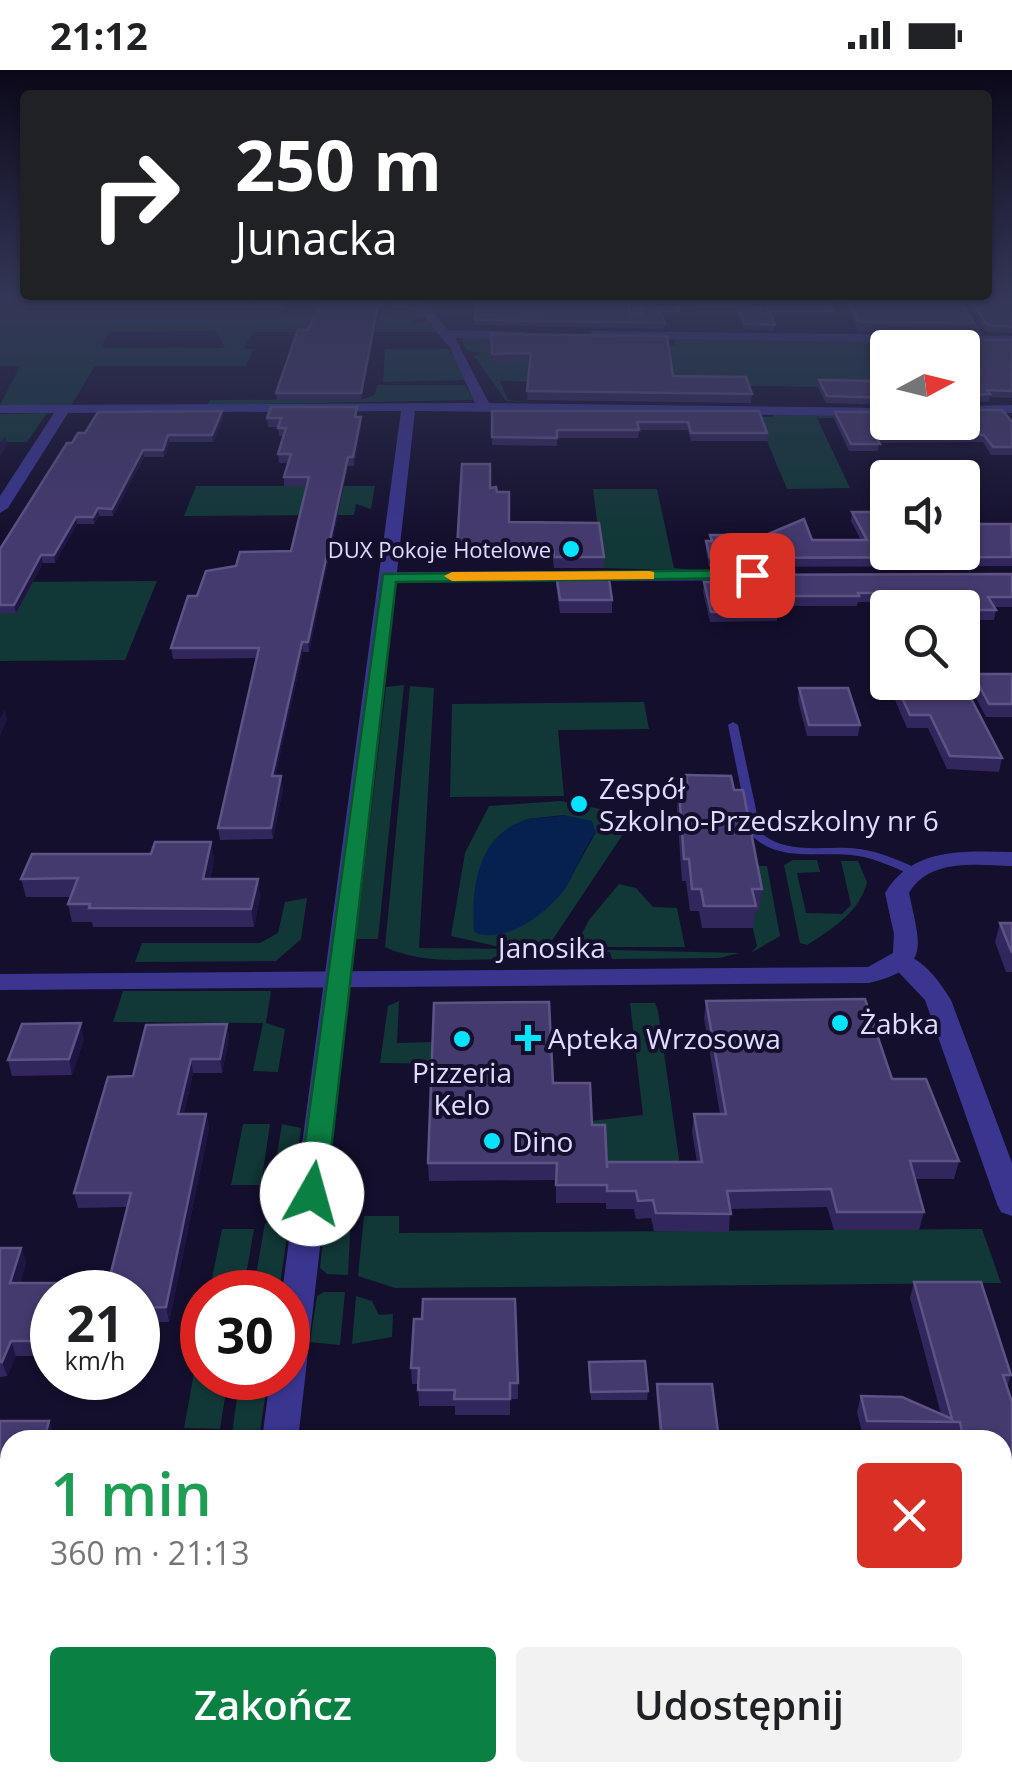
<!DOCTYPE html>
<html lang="pl">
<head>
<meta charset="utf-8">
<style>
  :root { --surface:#fff; --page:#f2f2f2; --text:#202124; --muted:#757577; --accent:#0b8043 }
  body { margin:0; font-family:"Open Sans",sans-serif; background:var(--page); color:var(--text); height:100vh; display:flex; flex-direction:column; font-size:38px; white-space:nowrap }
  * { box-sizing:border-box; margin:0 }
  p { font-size:32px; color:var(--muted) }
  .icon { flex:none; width:55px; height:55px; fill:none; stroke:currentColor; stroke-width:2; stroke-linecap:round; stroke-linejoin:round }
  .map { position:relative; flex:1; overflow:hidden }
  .side { position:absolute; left:0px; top:1360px; width:1012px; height:352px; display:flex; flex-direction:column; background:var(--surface); border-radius:30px 30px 0 0; box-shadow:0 2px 8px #0004 }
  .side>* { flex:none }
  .top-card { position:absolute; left:20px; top:20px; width:972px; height:210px; border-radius:10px; box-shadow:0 2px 8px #0004; background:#202124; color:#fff; overflow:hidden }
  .needle { width:65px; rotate:83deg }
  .buttons { position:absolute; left:870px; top:260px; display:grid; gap:20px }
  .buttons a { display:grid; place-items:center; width:110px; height:110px; border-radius:10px; background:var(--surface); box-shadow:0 2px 8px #0004; font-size:50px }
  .speed { position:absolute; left:30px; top:1200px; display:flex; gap:20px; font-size:50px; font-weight:700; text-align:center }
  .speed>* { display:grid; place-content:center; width:130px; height:130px; border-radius:50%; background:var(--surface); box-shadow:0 2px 8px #0004; line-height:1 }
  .speed small { font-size:25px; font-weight:400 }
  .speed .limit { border:15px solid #d22; background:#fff; color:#111 }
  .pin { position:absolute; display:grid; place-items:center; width:85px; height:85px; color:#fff; margin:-42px; border-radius:20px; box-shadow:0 5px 15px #0006 }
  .me { position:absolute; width:110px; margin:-55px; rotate:7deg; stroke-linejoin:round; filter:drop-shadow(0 0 8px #0008) }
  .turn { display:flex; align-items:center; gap:35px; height:210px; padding:0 50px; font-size:45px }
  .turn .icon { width:130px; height:130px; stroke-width:2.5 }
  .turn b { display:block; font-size:70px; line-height:85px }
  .round { display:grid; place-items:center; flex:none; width:105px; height:105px; border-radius:10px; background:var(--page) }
  .head { display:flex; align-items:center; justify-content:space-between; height:170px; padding:0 50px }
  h1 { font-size:60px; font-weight:600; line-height:75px; color:#1e9e55 }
  .cta { display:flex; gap:20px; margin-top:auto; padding:20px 50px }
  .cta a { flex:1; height:115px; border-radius:10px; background:var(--accent); color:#fff; font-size:40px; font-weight:600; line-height:115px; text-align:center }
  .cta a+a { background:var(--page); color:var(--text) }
  .status { display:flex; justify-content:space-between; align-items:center; height:70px; padding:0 50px; background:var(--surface); direction:ltr }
  .status svg { height:28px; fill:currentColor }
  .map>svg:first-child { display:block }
</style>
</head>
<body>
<div class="status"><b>21:12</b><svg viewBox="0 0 49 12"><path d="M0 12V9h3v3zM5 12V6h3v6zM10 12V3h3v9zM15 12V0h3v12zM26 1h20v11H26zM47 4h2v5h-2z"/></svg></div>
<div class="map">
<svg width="1012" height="1712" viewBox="0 0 1012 1712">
  <rect width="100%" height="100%" fill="#140f2d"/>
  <!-- green -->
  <path fill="#113837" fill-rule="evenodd" d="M0 229H289L282 244 389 245 392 230 410 231 425 248 413 249 416 254 427 251 438 262H253L244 278 253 279 246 296H95L71 336 0 335 20 296H0ZM216 261 225 278 101 277 109 262Z
    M478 266 662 282H670L669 275H675V270L667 269 872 272 883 300H887V332L879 318 500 311 508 330 541 333 506 331 474 286 482 283 467 281 462 272 463 268Z
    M385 279H451L449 284H454L466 310 383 312Z
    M377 315H465L474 330 207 335 210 330 364 329 375 325Z
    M47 343 27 372H0V344Z
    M773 343 840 344 841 348H817L850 418 787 419 757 347H773Z
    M196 416H375L371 439 356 434 354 445 184 446Z
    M593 419H657L674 498 701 501 603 498Z
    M157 511 125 590 0 591V512Z
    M404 615 378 869H356L386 617Z
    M410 616 434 618 419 878 558 879 559 889H529L528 883H509L508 889C465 889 423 895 385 877Z
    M644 632 649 659 558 660 564 726 450 727 452 634Z
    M561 731 635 746 547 878 500 877 451 866 465 783 489 736ZM564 745 596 762 564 820 527 749Z
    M793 790H817L820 802 797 803 806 843 842 844 851 835 841 791H858L867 812C860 842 832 859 807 875L800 873 784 795Z
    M750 796H767L780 866 751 883 757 876 749 841Z
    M619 814 636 818 653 837 677 838 685 877H575L589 850Z
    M307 828 301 869 276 891 135 892 142 873H260L278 863 285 832Z
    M568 879 740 883 719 888 612 889 610 882 572 889Z
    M123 921H271L266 953 285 959 278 1002 253 1001 263 953 113 952Z
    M399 931 397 973 434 972 459 994 380 993 388 936Z
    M630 933H655L658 941 682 1110H556L590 1051 643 1045Z
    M243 1054H270L261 1115H231Z
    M282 1054 301 1058 295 1111 272 1115Z
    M351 1145 348 1205 327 1204 320 1198 325 1151 330 1146Z
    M364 1146H399V1163L982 1159 1001 1213 395 1218 358 1206Z
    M265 1153H281L288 1159 279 1222H253Z
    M222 1159H254L243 1222 210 1218Z
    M324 1222H345L340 1275 310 1272 317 1226Z
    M356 1226 372 1231 379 1245 393 1244 392 1267 352 1274Z
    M196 1292H202V1308H228L220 1359 184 1358Z
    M240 1308H268L260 1362 232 1363Z"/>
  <!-- water -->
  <path fill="#06204f" d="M564 745 592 751 596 762C583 779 577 799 566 817 549 842 505 876 474 862 471 819 477 766 525 750 537 746 551 749 564 745Z"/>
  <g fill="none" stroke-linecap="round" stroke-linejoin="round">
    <!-- service -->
    <path fill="#3a3690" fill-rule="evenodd" d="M631 229H637L638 246 633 245Z
      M755 229 760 230 764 246 759 245Z
      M964 241H968L983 265H979Z
      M733 652 738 655 761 763C790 787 826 774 860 779 881 782 900 791 919 799L921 802 919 805H911C894 797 876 789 858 786 820 780 779 794 750 764L728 655Z"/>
    <!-- minor -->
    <path fill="#3a3690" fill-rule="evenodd" d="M410 229H422L448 260 526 262 522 269 455 268 489 333 888 338V346L415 341 397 502 789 500 798 505 789 510 396 512 298 1370H262L270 1308H288V1222H282L401 341 68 343 8 438 0 443V426L54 343H0V335L475 333 450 278Z
      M752 229H887L888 231 882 234Z
      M923 230H1012V236L927 235Z
      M592 261 1012 266V274L588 268Z
      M1012 335V343L962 344V336Z
      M902 884C925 890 939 911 951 930L1012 1093V1146L1001 1142 997 1134 925 930 889 892Z
      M215 1702H259L257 1712H213Z"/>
    <!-- tertiary -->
    <path fill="#3a3690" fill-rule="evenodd" d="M1012 782V796C977 795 929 788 909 823 920 876 932 897 869 913L0 920V904L868 897 893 883 894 864 885 823C912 777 964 781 1012 782Z"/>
  </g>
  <!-- wall -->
  <path fill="#32275c" d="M323 229H380L361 330H277L276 323Z
    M478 229 640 244V229H751L756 241 766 244V231L833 241V246H772L775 255 774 260 744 259 736 242 679 241V246H662L665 253V259L475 255Z
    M848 229 974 253 973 262 858 261 847 237Z
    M973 233H1012V263L986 262 971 239Z
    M491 264 752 324 751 333 527 330 530 291 493 292Z
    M881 270H1012V328L990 327 989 332H962V278H888V291L880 276Z
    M819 310 888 311V335L826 333 818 317Z
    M963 340 1012 352V385H991L983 372 879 373 878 381H849L834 349 835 342Z
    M222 341 223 348 213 372H169L164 387H144L113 446H99L94 454H77L55 493H43L16 543H0V479L72 373 85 363Z
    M492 341H759L767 363V371H691L688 360H639L638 368H557V376L492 375Z
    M358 347 361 355 354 396H348L309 582H303L275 706 283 718 273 769 220 770 218 758 257 588 173 589 171 578 197 526 236 496 291 481 307 416H284V407L288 393H279L278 384 284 366H279L278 357H268L267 348Z
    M490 418 497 422 509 452 604 487V498H554L553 489 458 488 457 478Z
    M852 442 888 482 1012 456V496L709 497 706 480V471H710V465L812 470H861L851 451Z
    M556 503 612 530V543H560L556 515Z
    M1012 504V537H994L996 540 994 550H962V538H914L912 533 858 532 857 536H776L778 541 777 551 710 552 703 522 704 512H713V505Z
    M973 604H1012V647H986L970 617Z
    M897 617 1002 688 999 702 947 699 928 658H907L895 630Z
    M799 618 860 655 858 666H807L798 630Z
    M686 705 734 720 762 819 759 841H755L753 858H702L699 841H690L686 811H682L677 741 679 719H685Z
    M211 772 214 790 210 809H258L260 827 254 857H93L92 852H72L68 834 71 827H26L21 809Z
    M1000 853H1012V902H1006L995 872Z
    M706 931 892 1009 959 1091 954 1109H915L924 1142 919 1160H834L827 1137 730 1139 729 1162 654 1161 651 1148 636 1149 634 1139H606V1133H556V1110L429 1111 428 1093 553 1013 592 1055 607 1098 697 1092 692 1062 694 1044H720L704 948Z
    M227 954 229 968 222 1003H193L184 1044H206L209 1058 169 1252H138V1222L127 1137 78 1138 74 1123 133 1006Z
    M84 969 72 1005 12 1006 8 990Z
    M0 1178H21L26 1193 20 1213 52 1222V1286H16L7 1306 0 1307Z
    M914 1212 1011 1305 1007 1317 1012 1332V1526H1002V1370L863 1367 857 1342 861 1326 941 1344 910 1228Z
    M414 1249 518 1313V1329H510V1345H455V1336H419L418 1314H412L411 1298Z
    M589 1292 648 1321 647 1330H591Z
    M657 1314 719 1370H660L656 1322Z
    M0 1351H49L53 1363 51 1370H10V1414H0Z
    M0 1530H10V1702H76L74 1709 0 1710Z
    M762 1702H835L836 1712H763Z"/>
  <!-- shaded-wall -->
  <path fill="#1e1542" d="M379 229 380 237 361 330V323Z
    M222 341 223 348 213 372 212 365Z
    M361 347V355L354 396 353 387Z
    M168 365 169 372 164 387 163 380Z
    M5 366 7 375 0 386V374Z
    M143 380 144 387 113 446 112 439Z
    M348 387V396L309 582 308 572Z
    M98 438 99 446 94 454 93 447Z
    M76 447 77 454 55 493 54 485Z
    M41 485 43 493 16 543 14 535Z
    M302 572 303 582 273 717 272 706Z
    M5 639 7 650 0 666V648Z
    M281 706 283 718 273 769 271 758Z
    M211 772 214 790 206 827 203 809Z
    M258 809 260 827 254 857 251 839Z
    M81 953 84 969 72 1005 69 989Z
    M227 954 229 968 222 1003 220 989Z
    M191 989 193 1003 181 1059 178 1044Z
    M206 1044 209 1058 169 1252 166 1237Z
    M21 1178 26 1193 15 1228 10 1213Z
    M11 1271 16 1286 7 1306 2 1292Z
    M49 1351 53 1363 51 1370H44Z"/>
  <!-- building -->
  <path fill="#453a6e" stroke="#5d5384" stroke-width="2.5" d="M323 229H379L361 323H276L298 260H308Z
    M478 229H629L630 243 641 244 640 229H751L756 241 766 244V231L824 232 833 241H770L775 255 745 254 737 237 678 236 679 241H660L665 253 475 250Z
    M848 229 960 230 974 253 859 252Z
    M973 233H1012V257L987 255Z
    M491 264 667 266 673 306 746 307 752 324 527 321 531 283 492 284Z
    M881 270H1012V321L987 320 990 324 962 326V278H888V282Z
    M819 310 888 311V328L827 326Z
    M271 337H357L355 347H361L353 387H348L308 572H302L272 706H281L271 758H218L259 578H171L188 526H197L206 501 236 496 240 482 291 481 309 407H284L291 384H278L286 358H278L281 348H267Z
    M962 338 963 340H1002L1012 352V377H993L984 365H879L875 366 880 374H851L835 342H888V352H962Z
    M222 341 212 365H168L163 380H143L112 439 98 438 93 447H76L54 485H41L14 535H0V479L67 373H72L78 363H85L98 342Z
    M492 341H759L767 363H691L688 352H637L639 360H557V368L492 367Z
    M462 394H490V418L496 417 497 422H509V452L599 453 604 487H554L553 478H457Z
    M852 442H882L888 451V482H962V454H1011L1012 487 710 488 706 471H712L710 465H766L804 449 812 470H867Z
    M608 502 612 530H560L556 503Z
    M1012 504V527H988L996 540H962V538H921L914 523H858L859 526H773L778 541 711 542 704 512H715L713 505Z
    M973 604H1012V634H989Z
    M897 617H965L1002 688 950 686 930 645H910Z
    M799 618H848L860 655H809Z
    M686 705 731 706 734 720H743L762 819H752L756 836H704L701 819H692L689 789H684L679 719H688Z
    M155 772H211L203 809H258L251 839 89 838 90 834H68L78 808 21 809 32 784H151Z
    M1000 853H1012V883Z
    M865 929 892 1009H926L959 1091H910L924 1142H837L831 1119 727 1121 731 1144 656 1143 653 1130 638 1131 636 1121H607V1115H556L557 1093H428L434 933 549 932 553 1013H590L592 1055H605L607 1098V1092H702L694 1044H726L706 931Z
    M81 953 69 989 8 990 22 954Z
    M227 954 220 989H191L178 1044H206L166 1237 138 1238V1222H106L131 1123H74L108 1007 133 1006 146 955Z
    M0 1178H21L10 1213H58L55 1222H52L50 1239H52V1271H11L2 1292H0Z
    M914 1212H981L1011 1305H1003L1012 1332V1510H1002V1370H964L960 1352 867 1351 861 1326 902 1327 952 1349Z
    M423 1229H515L518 1313H510V1329H454L455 1320H418L419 1298H411L414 1249H422Z
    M645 1291 648 1321 591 1322 589 1292Z
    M657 1314H712L719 1370H662Z
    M0 1351H49L44 1370H10V1401L0 1402Z
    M0 1530H10V1698H0Z
    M400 1702H481L480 1711 399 1712Z
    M768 1702H835L836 1712H769Z"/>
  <!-- sky -->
  <linearGradient id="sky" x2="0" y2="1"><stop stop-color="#0b0819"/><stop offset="0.49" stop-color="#343757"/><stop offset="1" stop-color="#343757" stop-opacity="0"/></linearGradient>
  <rect width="1012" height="469" fill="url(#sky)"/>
  <!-- route -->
  <path fill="#0b8043" stroke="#07532c" stroke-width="2.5" d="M752 500 760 505 757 508 396 512 326 1124 322 1132 312 1135 302 1132 298 1124 383 504Z"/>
  <!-- slow -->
  <path fill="#f59e0b" d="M649 501 654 502V509L452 511 444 506 452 502Z"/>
  <!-- markers -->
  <g fill="#07e3ff" stroke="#140f2d" stroke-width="4">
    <circle cx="571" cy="479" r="10"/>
    <circle cx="579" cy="734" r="10"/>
    <circle cx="840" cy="953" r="10"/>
    <path d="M523 953h10v10h10v10h-10v10h-10v-10h-10v-10h10z"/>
    <circle cx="462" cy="969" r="10"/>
    <circle cx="492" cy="1071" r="10"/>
  </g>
  <g text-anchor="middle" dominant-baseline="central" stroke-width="8" stroke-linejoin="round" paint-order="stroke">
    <!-- far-poi labels -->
    <g font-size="22" fill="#e0dbff" stroke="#140f2d" text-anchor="end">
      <text x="551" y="479">DUX Pokoje Hotelowe</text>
    </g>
    <!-- poi labels -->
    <g font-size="28" fill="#e0dbff" stroke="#140f2d" text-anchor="start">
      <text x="599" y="718">Zespół<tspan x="599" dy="32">Szkolno-Przedszkolny nr 6</tspan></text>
      <text x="860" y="953">Żabka</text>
      <text x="548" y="968">Apteka Wrzosowa</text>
      <text x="462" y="1002" text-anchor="middle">Pizzeria<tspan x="462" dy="32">Kelo</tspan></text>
      <text x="512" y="1071">Dino</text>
    </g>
    <!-- street labels -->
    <g font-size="28" fill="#e0dbff" stroke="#140f2d">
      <text x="552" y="877">Janosika</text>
    </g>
  </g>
</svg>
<div class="buttons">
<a><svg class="needle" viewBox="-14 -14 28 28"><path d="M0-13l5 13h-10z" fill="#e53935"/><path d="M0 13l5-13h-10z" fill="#757577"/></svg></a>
<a><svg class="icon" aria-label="sound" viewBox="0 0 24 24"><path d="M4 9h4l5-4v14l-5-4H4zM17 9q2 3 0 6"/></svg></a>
<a><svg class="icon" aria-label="search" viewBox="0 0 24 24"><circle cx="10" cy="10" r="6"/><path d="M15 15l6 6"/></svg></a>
</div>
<div class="speed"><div>21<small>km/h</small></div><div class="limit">30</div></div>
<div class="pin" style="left:752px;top:505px;background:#d93025"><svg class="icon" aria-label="arrive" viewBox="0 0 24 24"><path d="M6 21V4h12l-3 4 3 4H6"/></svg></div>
<svg class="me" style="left:312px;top:1124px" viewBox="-20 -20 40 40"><circle r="19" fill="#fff"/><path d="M0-13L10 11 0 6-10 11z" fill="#0b8043"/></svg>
<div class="top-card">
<div class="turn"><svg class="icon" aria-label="right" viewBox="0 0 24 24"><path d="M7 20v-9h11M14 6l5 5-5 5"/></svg><div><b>250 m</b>Junacka</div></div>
</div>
<section class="side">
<div class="head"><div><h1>1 min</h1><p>360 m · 21:13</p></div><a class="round" style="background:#d93025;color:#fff"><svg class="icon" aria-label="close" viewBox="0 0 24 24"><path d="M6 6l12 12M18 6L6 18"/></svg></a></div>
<div class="cta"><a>Zakończ</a><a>Udostępnij</a></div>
</section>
</div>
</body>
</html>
